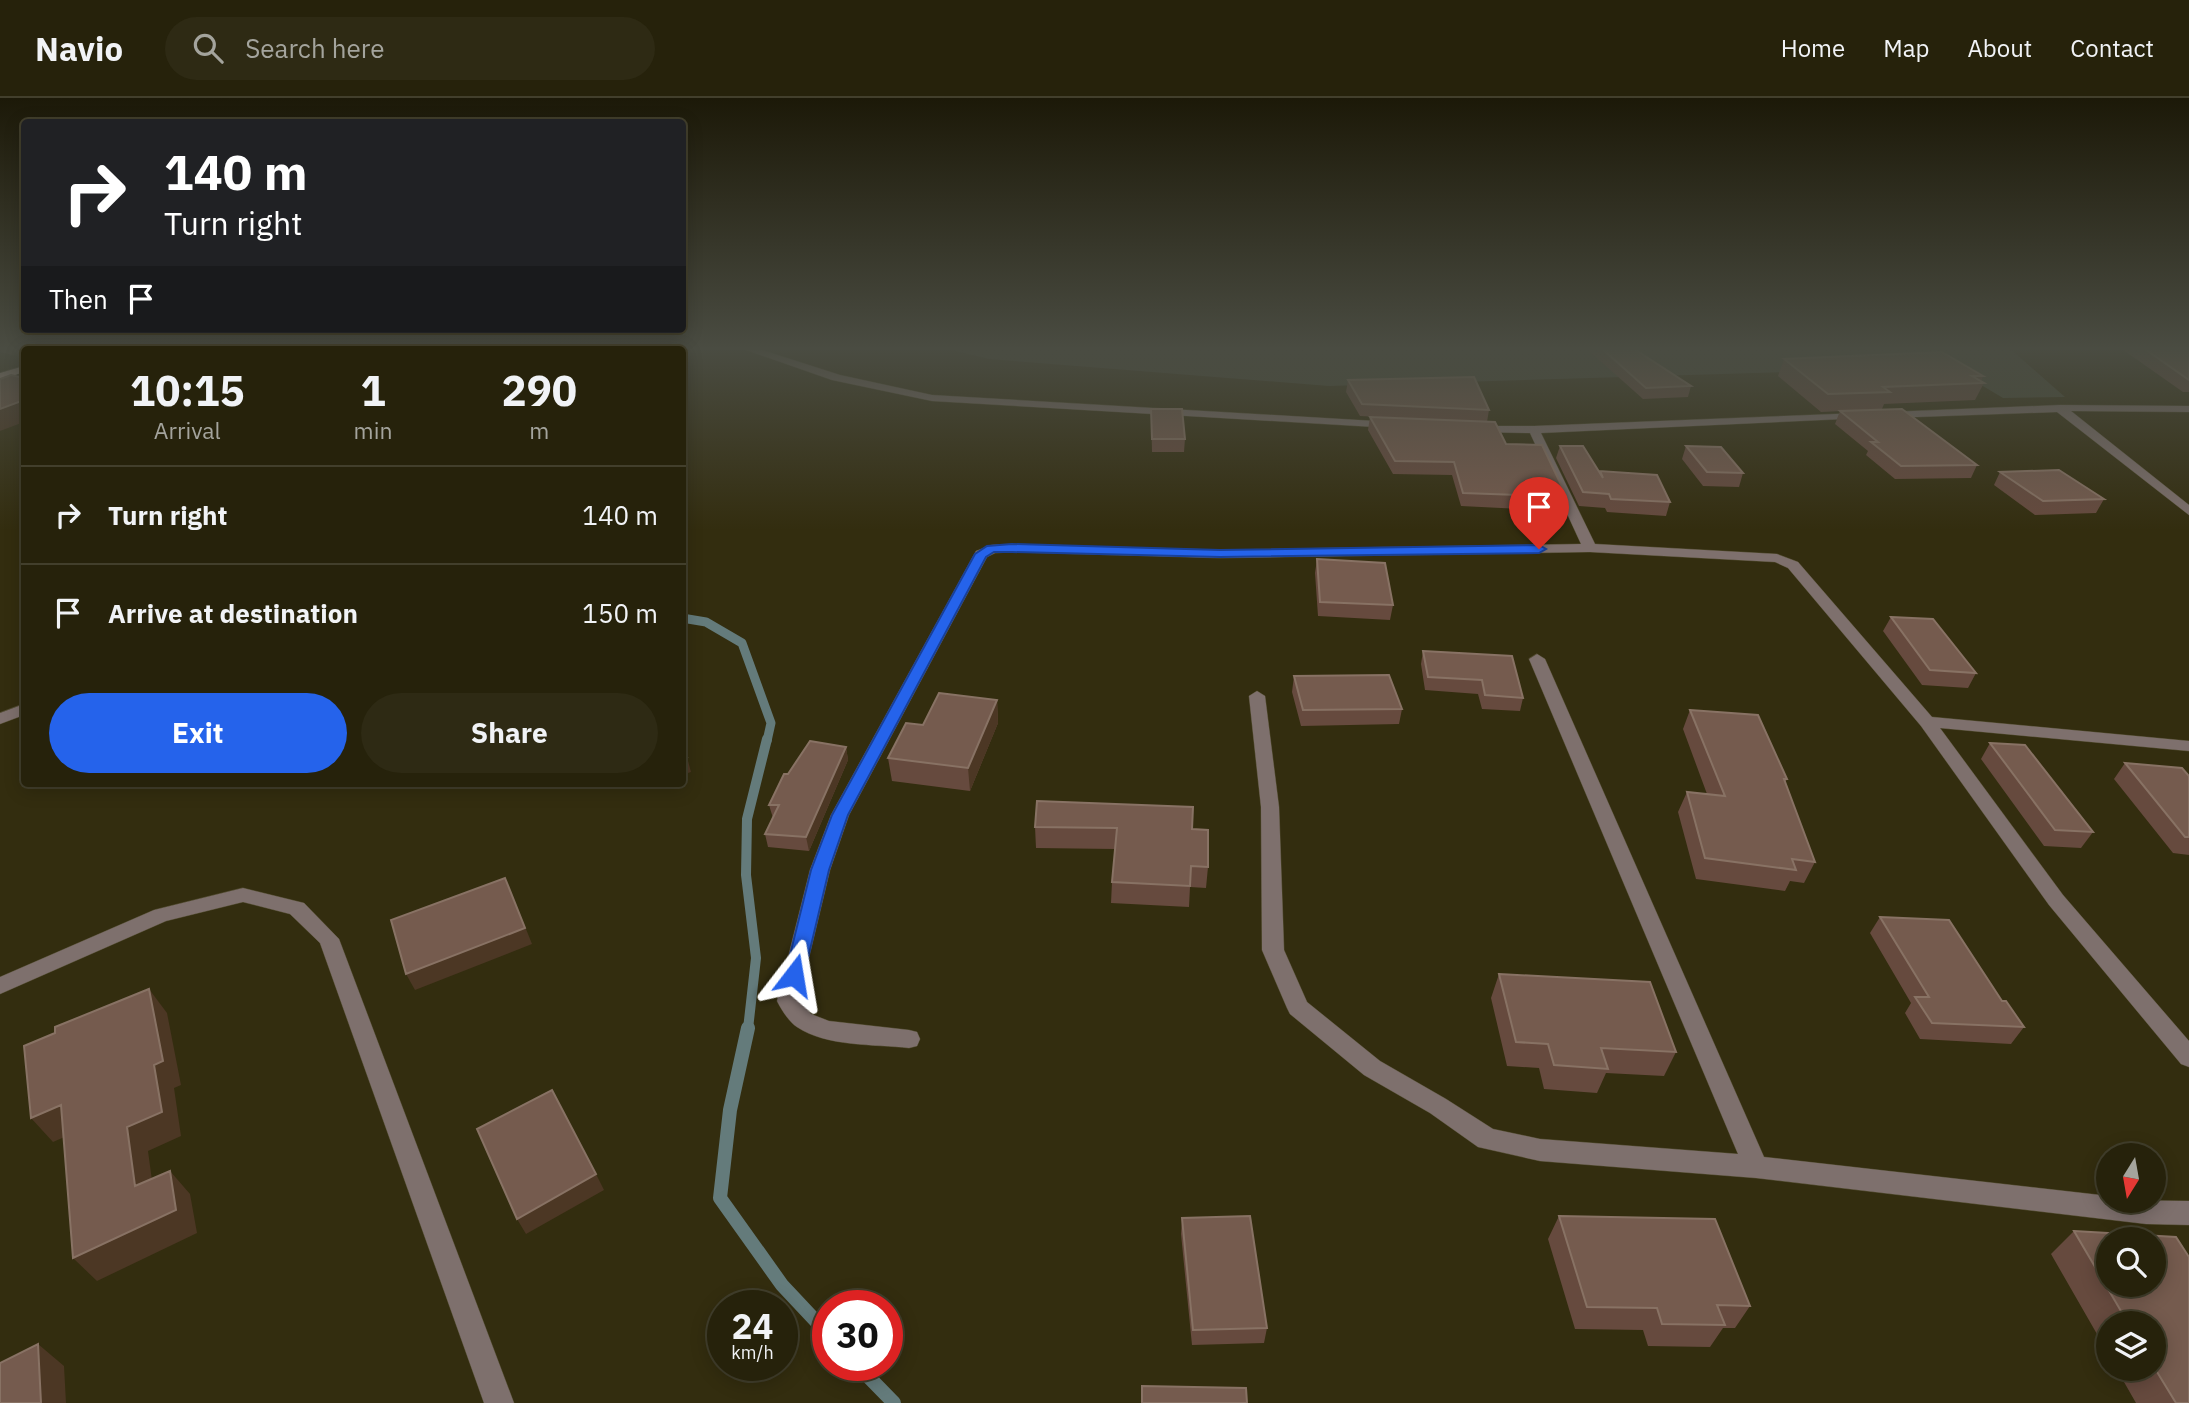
<!DOCTYPE html>
<html lang="en">
<head>
<meta charset="utf-8">
<style>
  :root { --surface:#26220b; --page:#2e2a14; --text:#f1f3f6; --muted:#a4a49d; --line:#423f2c; --accent:#2563eb }
  body { margin:0; font-family:"IBM Plex Sans",sans-serif; background:var(--page); color:var(--text); height:100vh; display:flex; flex-direction:column; font-size:26px; white-space:nowrap }
  * { box-sizing:border-box; margin:0 }
  p { font-size:23px; color:var(--muted) }
  .icon { flex:none; width:38px; height:38px; fill:none; stroke:currentColor; stroke-width:2; stroke-linecap:round; stroke-linejoin:round }
  .map { position:relative; flex:1; overflow:hidden }
  .details { position:absolute; left:21px; top:248px; width:665px; height:441px; display:flex; flex-direction:column; background:var(--surface); border-radius:7px; box-shadow:0 4px 18px #0003,0 0 0 2px var(--line) }
  .details>* { flex:none }
  .guide { position:absolute; left:21px; top:21px; width:665px; height:214px; border-radius:7px; box-shadow:0 4px 18px #0003,0 0 0 2px var(--line); background:#202124; color:#fff; overflow:hidden }
  .needle { width:46px; rotate:191deg }
  .buttons { position:absolute; left:2096px; top:1045px; display:grid; gap:14px }
  .buttons a { display:grid; place-items:center; width:70px; height:70px; border-radius:50%; background:var(--surface); box-shadow:0 4px 18px #0003,0 0 0 2px var(--line); font-size:35px }
  .speed { position:absolute; left:707px; top:1192px; display:flex; gap:14px; font-size:35px; font-weight:700; text-align:center }
  .speed>* { display:grid; place-content:center; width:91px; height:91px; border-radius:50%; background:var(--surface); box-shadow:0 4px 18px #0003,0 0 0 2px var(--line); line-height:1 }
  .speed small { font-size:18px; font-weight:400 }
  .speed .limit { border:10px solid #d22; background:#fff; color:#111 }
  .pin { position:absolute; display:grid; place-items:center; width:60px; height:60px; color:#fff; margin:-72px -30px; border-radius:50% 50% 50% 0; rotate:-45deg; box-shadow:0 0 7px #0007 }
  .pin .icon { rotate:45deg }
  .me { position:absolute; width:77px; margin:-38px; rotate:14deg; stroke-linejoin:round; filter:drop-shadow(0 0 5px #0008) }
  .turn { display:flex; align-items:center; gap:24px; height:147px; padding:0 28px; font-size:32px }
  .turn .icon { width:91px; height:91px; stroke-width:2.5 }
  .turn b { display:block; font-size:49px; line-height:60px }
  .then { display:flex; align-items:center; height:66px; padding:0 28px; background:#0003; gap:14px; font-size:26px }
  .eta { display:flex; justify-content:space-evenly; align-items:center; height:119px; text-align:center }
  .eta b { font-size:42px; font-weight:700; line-height:49px }
  .button { display:flex; gap:14px; margin-top:auto; padding:14px 28px }
  .button a { flex:1; height:80px; border-radius:42px; background:var(--accent); color:#fff; font-size:28px; font-weight:700; line-height:80px; text-align:center }
  .button a+a { background:var(--page); color:var(--text) }
  ul { padding:0; list-style:none }
  li { display:flex; align-items:center; gap:21px; height:98px; padding:0 28px; border-top:2px solid var(--line) }
  li div { flex:1 }
  li b { display:block; font-size:26px }
  li em { font-style:normal }
  header { display:flex; align-items:center; gap:42px; box-sizing:border-box; height:98px; padding:0 35px; background:var(--surface); border-bottom:2px solid var(--line) }
  header strong { font-size:33px }
  nav { display:flex; gap:38px; margin-inline-start:auto; font-size:24px }
  .search { width:490px; height:63px; background:var(--page); display:flex; align-items:center; gap:18px; box-sizing:border-box; padding:0 24px; border-radius:38px; color:var(--muted); font-size:26px }
  .map>svg:first-child { display:block }
</style>
</head>
<body>
<header>
<strong>Navio</strong>
<div class="search"><svg class="icon" aria-label="search" viewBox="0 0 24 24"><circle cx="10" cy="10" r="6"/><path d="M15 15l6 6"/></svg>Search here</div>
<nav><a>Home</a><a>Map</a><a>About</a><a>Contact</a></nav>
</header>
<div class="map">
<svg width="2189" height="1305" viewBox="0 0 2189 1305">
  <rect width="100%" height="100%" fill="#332d0f"/>
  <!-- green -->
  <path fill="#474b38" d="M939 249H2008L2065 299 2003 300 1951 269 1329 288 989 261Z"/>
  <g fill="none" stroke-linecap="round" stroke-linejoin="round">
    <!-- stream-far3 -->
    <path stroke="#647b7b" stroke-width="6" d="M236 249 244 252"/>
    <!-- stream-far2 -->
    <path stroke="#647b7b" stroke-width="9" d="M682 520 706 524 742 545 771 625 767 643"/>
    <!-- stream-far1 -->
    <path stroke="#647b7b" stroke-width="10" d="M748 931 756 860 746 777 747 721 767 641"/>
    <!-- stream -->
    <path stroke="#647b7b" stroke-width="14" d="M748 930 730 1012 720 1100 782 1187 828 1236
      M857 1267 894 1305"/>
    <!-- minor casing -->
    <g stroke="#514b2f" stroke-width="1">
      <path id="minor" d="M738 249H753L840 277 932 297 1392 324 1398 327 1392 330 932 303 832 282Z
        M2060 307 2189 308V314L2071 313 2189 407V417L2057 314 1889 320 1883 317 1889 314Z
        M1861 315 1865 316V320L1541 335 1595 446 1777 456 1798 464 1932 619 2189 643V653L1940 630 2063 797 2189 943V969L2181 966 2049 807 1921 628 1788 470 1775 464 1590 454 1220 460 1012 454 995 455 987 459 849 717 830 772 799 901 811 916 829 923 909 932 917 934 920 941 917 948 909 950C874 946 827 949 797 929 789 924 781 911 777 903L810 772 831 717 976 453 992 447 1012 446 1220 452 1581 446 1530 335 1476 334 1470 330 1472 328H1534Z
        M1537 556 1545 561 1764 1059 2109 1098V1102L2189 1103V1127L2146 1126 1756 1080 1540 1063 1478 1049 1430 1015 1364 977 1290 916 1287 910 1262 852 1261 709 1249 598 1257 593 1265 598 1279 709 1284 852 1307 904 1380 963 1446 1001 1493 1031 1540 1041 1738 1056 1529 561Z
        M24 606V617L0 626V615Z
        M243 790 304 805 339 841 514 1305H484L320 845 290 816 243 804 166 823 0 896V879L154 812Z"/>
    </g>
    <!-- major casing -->
    <g stroke="#514b2f" stroke-width="1">
      <path id="major" d="M91 249 87 252H73L76 249Z
        M24 268V274L0 282V275Z"/>
    </g>
    <!-- minor -->
    <use href="#minor" fill="#7e706d" fill-rule="evenodd"/>
    <!-- major -->
    <use href="#major" fill="#cfb2ac" fill-rule="evenodd"/>
  </g>
  <!-- wall -->
  <path fill="#664a3e" fill-rule="evenodd" d="M0 249H37L29 252H24V253L13 257 0 254Z
    M1589 249H1631L1691 288 1688 299 1643 301 1588 252Z
    M2119 249H2189V294H2183Z
    M1784 261 1983 278 1981 283 1984 285 1975 302 1884 306 1882 311 1821 314 1778 278Z
    M1348 282 1489 312 1487 324 1506 346 1564 393 1560 406 1542 405 1541 412 1461 408 1452 377 1393 376 1368 332 1370 319 1461 323 1360 318 1346 294Z
    M1151 311 1185 341 1184 354H1152Z
    M1840 313 1977 367 1971 380 1895 381 1866 357 1868 353 1835 326Z
    M1560 348 1600 375V373L1670 404 1666 418 1607 414 1605 410 1579 408 1556 360Z
    M1686 348 1743 375 1739 389 1703 388 1682 361Z
    M2000 374 2104 401 2096 415 2035 417 1994 387Z
    M1317 461 1393 507 1390 522 1318 518 1315 475Z
    M1891 519 1976 575 1968 590 1922 587 1883 533Z
    M1423 553 1523 600 1520 613 1482 611 1478 596 1425 592 1421 566Z
    M1294 578 1402 611 1399 626 1301 628 1292 594Z
    M997 602 998 625 970 693 892 683 888 660 923 627Z
    M1690 612 1787 681 1785 685 1815 764 1804 785 1790 783 1785 793 1696 781 1678 714 1687 694 1707 696 1683 631Z
    M1990 645 2093 734 2081 750 2044 748 1981 661Z
    M846 649 848 662 809 753 768 749 765 736 773 720 769 707Z
    M2125 665 2189 678V757L2173 755 2114 681Z
    M1035 729 1192 731 1208 769 1206 790 1190 789 1189 809 1111 805 1112 784 1115 751 1036 750Z
    M1880 819 2002 903 2024 929 2011 946 1920 941 1905 915 1911 905 1870 835Z
    M1499 876 1676 954 1664 978 1606 975 1597 995 1544 991 1539 970 1507 968 1491 900Z
    M1559 1118 1750 1208 1735 1230H1723L1710 1249 1648 1248 1643 1232 1575 1231 1548 1141Z
    M1182 1120 1267 1230 1264 1245 1192 1247 1181 1136Z
    M2074 1133 2176 1139 2189 1159V1305H2136L2116 1270H2154V1225H2109V1257L2051 1156ZM2109 1141H2154V1186H2109Z"/>
  <!-- shaded-wall -->
  <path fill="#4c3724" d="M8 249H37L29 252H24V253L13 257Z
    M24 302V324L0 333V311Z
    M997 602 998 625 970 693 968 670Z
    M846 649 848 662 809 753 806 739Z
    M687 659 691 674 682 677V660Z
    M639 686H650L640 689Z
    M512 796 532 846 415 892 406 876Z
    M149 891 167 915 181 987 174 990 181 1038 148 1053 156 1112 135 1088 127 1029 154 967Z
    M61 1007 83 1031 53 1044 31 1020Z
    M170 1073 190 1096 197 1135 97 1183 73 1160Z
    M596 1076 604 1092 526 1136 517 1121Z
    M38 1246 64 1268 66 1305H41Z"/>
  <!-- building -->
  <path fill="#755b4e" stroke="#887264" stroke-width="2" fill-rule="evenodd" d="M1600 249H1631L1691 288 1646 290Z
    M2142 249H2189V282Z
    M1942 254 1983 278H1972L1984 285 1883 289 1890 294 1828 296 1784 261Z
    M11 277 24 280V302L0 311V281Z
    M1474 279 1489 312 1362 306 1348 282Z
    M1151 311H1182L1185 341H1152Z
    M1902 311 1977 367 1901 368 1871 344H1878L1840 313Z
    M1370 319 1495 324 1506 346 1542 347 1564 393 1542 392 1544 398 1463 395 1454 364 1395 363Z
    M1560 348H1583L1603 380 1600 373 1657 377 1670 404 1611 401 1609 396 1583 394Z
    M1686 348 1721 349 1743 375 1707 374Z
    M2059 372 2104 401 2043 403 2000 374Z
    M1317 461 1385 465 1393 507 1320 504Z
    M1891 519 1933 521 1976 575 1930 572Z
    M1423 553 1512 558 1523 600 1485 597 1482 582 1428 579Z
    M1389 577 1402 611 1303 612 1294 578Z
    M939 595 997 602 968 670 888 660 906 625 923 627Z
    M1690 612 1758 617 1787 681H1784L1815 764 1792 761 1796 772 1705 760 1687 694 1725 698Z
    M810 643 846 649 806 739 765 736 779 707H769L784 676H788Z
    M1990 645 2025 647 2093 734 2055 732Z
    M682 647 687 659 682 660Z
    M2125 665 2182 670 2189 678V739H2185Z
    M1037 703 1193 709 1192 731 1208 732V769L1191 768 1190 788 1112 784 1117 730 1035 729Z
    M505 780 525 830 406 876 391 822Z
    M1880 819 1949 822 2002 903H2006L2024 929 1932 925 1915 899H1929Z
    M1499 876 1650 884 1676 954 1601 950 1608 971 1554 967 1548 946 1516 944Z
    M149 891 163 963 154 967 162 1014 127 1029 135 1088 170 1073 176 1112 73 1160 61 1007 31 1020 24 948 55 935V929Z
    M552 992 596 1076 517 1121 477 1031Z
    M1250 1118 1267 1230 1193 1232 1182 1120Z
    M1559 1118 1715 1121 1750 1208 1717 1207 1725 1227 1662 1226 1657 1210 1587 1209Z
    M2074 1133 2176 1139 2189 1159V1305H2176L2154 1269V1225H2128ZM2109 1141H2154V1186H2109Z
    M38 1246 41 1305H0V1265Z
    M1142 1288 1246 1290 1247 1305H1142Z"/>
  <!-- sky -->
  <linearGradient id="sky" x2="0" y2="1"><stop stop-color="#1c1908"/><stop offset="0.58" stop-color="#4a4c42"/><stop offset="1" stop-color="#4a4c42" stop-opacity="0"/></linearGradient>
  <rect width="2189" height="432" fill="url(#sky)"/>
  <!-- route -->
  <path fill="#2563eb" stroke="#184099" stroke-width="2" d="M1012 446 1220 452 1539 447 1546 451 1539 455 1220 459 1012 454H994L986 459 848 717 829 772 804 877 801 882 794 885 787 882 785 877 811 772 832 717 975 456 987 448Z"/>
</svg>
<div class="buttons">
<a><svg class="needle" viewBox="-14 -14 28 28"><path d="M0-13l5 13h-10z" fill="#e53935"/><path d="M0 13l5-13h-10z" fill="#a4a49d"/></svg></a>
<a><svg class="icon" aria-label="search" viewBox="0 0 24 24"><circle cx="10" cy="10" r="6"/><path d="M15 15l6 6"/></svg></a>
<a><svg class="icon" aria-label="layers" viewBox="0 0 24 24"><path d="M12 4l9 5-9 5-9-5zM3 14l9 5 9-5"/></svg></a>
</div>
<div class="speed"><div>24<small>km/h</small></div><div class="limit">30</div></div>
<div class="pin" style="left:1539px;top:451px;background:#d93025"><svg class="icon" aria-label="arrive" viewBox="0 0 24 24"><path d="M6 21V4h12l-3 4 3 4H6"/></svg></div>
<svg class="me" style="left:794px;top:877px" viewBox="-20 -20 40 40"><path d="M0-17L14 15 0 8-14 15z" fill="#2563eb" stroke="#fff" stroke-width="4"/></svg>
<div class="guide">
<div class="turn"><svg class="icon" aria-label="right" viewBox="0 0 24 24"><path d="M7 20v-9h11M14 6l5 5-5 5"/></svg><div><b>140 m</b>Turn right</div></div>
<div class="then">Then<svg class="icon" aria-label="arrive" viewBox="0 0 24 24"><path d="M6 21V4h12l-3 4 3 4H6"/></svg></div>
</div>
<section class="details">
<div class="eta">
<div><b>10:15</b><p>Arrival</p></div>
<div><b>1</b><p>min</p></div>
<div><b>290</b><p>m</p></div>
</div>
<ul>
<li><svg class="icon" aria-label="right" viewBox="0 0 24 24"><path d="M7 20v-9h11M14 6l5 5-5 5"/></svg><div><b>Turn right</b></div><em>140 m</em></li>
<li><svg class="icon" aria-label="arrive" viewBox="0 0 24 24"><path d="M6 21V4h12l-3 4 3 4H6"/></svg><div><b>Arrive at destination</b></div><em>150 m</em></li>
</ul>
<div class="button"><a>Exit</a><a>Share</a></div>
</section>
</div>
</body>
</html>
